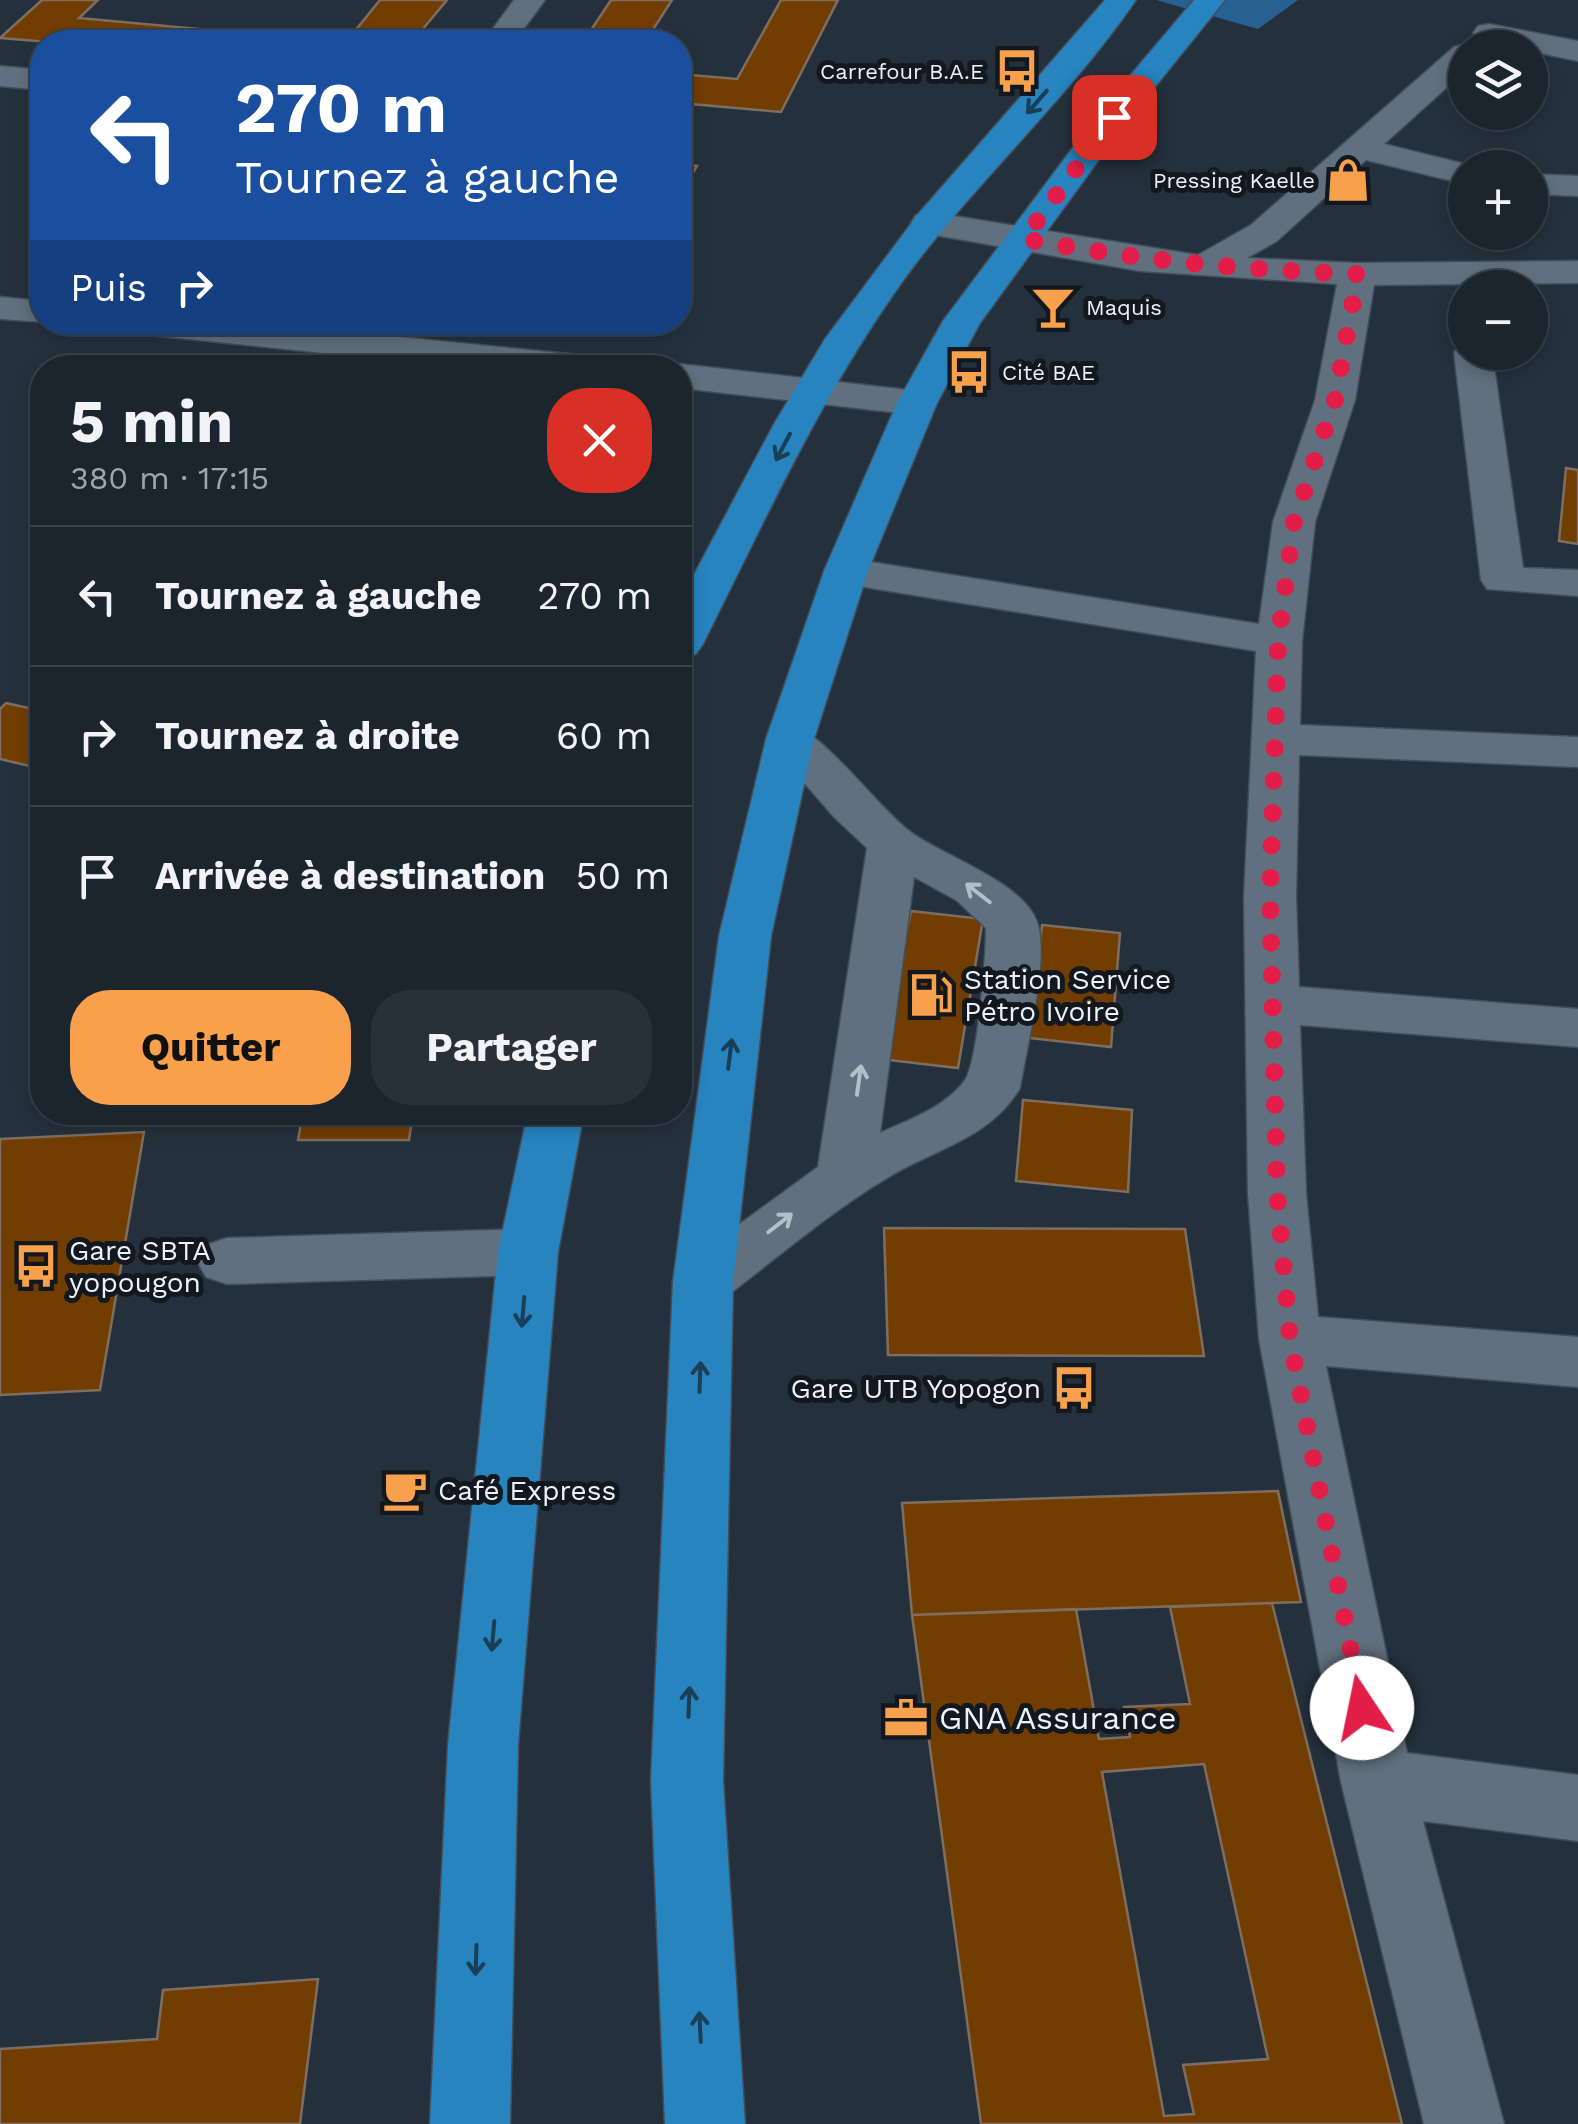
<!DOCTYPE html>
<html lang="fr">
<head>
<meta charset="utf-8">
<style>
  :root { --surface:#1b252e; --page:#28313a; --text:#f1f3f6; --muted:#a0a5aa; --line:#39424a; --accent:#f9a04d }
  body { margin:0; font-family:"Work Sans",sans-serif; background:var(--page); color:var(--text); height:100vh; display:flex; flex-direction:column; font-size:38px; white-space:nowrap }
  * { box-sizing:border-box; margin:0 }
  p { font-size:32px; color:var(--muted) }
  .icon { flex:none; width:55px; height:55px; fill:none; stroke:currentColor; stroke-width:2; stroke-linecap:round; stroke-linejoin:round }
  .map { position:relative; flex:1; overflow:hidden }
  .side { position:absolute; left:30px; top:355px; width:662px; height:770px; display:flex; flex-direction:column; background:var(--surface); border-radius:40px; box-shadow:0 5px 15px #0003,0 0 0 2px var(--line) }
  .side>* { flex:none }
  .banner { position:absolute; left:30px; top:30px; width:662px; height:305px; border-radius:40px; box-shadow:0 5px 15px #0003,0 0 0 2px var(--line); background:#1a4fa0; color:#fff; overflow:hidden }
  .buttons { position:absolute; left:1448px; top:30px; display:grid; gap:20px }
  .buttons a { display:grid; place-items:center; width:100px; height:100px; border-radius:50%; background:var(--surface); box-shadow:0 5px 15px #0003,0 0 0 2px var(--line); font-size:50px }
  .pin { position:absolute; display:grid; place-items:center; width:85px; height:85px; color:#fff; margin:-42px; border-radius:20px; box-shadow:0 5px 15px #0006 }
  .me { position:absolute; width:110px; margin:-55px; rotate:349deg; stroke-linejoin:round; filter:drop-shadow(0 0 8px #0008) }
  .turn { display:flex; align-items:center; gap:35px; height:210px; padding:0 40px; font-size:45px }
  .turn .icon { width:130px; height:130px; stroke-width:2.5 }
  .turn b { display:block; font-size:70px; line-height:85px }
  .then { display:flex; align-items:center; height:95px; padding:0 40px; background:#0003; gap:20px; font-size:38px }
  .round { display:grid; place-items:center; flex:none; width:105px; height:105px; border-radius:40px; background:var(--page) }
  .summary { display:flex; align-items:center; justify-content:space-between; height:170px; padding:0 40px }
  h1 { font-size:60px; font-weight:700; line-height:75px }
  .action { display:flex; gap:20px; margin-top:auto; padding:20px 40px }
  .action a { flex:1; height:115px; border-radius:40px; background:var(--accent); color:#111; font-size:40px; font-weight:700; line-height:115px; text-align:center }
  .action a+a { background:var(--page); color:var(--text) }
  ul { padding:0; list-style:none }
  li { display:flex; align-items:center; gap:30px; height:140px; padding:0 40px; border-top:2px solid var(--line) }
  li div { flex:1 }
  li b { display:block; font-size:38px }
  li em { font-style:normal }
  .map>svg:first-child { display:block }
</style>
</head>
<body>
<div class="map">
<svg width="1578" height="2124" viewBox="0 0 1578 2124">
  <rect width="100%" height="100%" fill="#24313d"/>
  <!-- forest -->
  <path fill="#266191" d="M1156 0H1298L1258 29Z"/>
  <!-- building -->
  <path fill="#723d00" stroke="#7e6e61" stroke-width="2.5" fill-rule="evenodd" d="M42 0H98L79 18 339 42H49L0 38Z
    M380 0H447L412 42H346Z
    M611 0H672L645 42H583Z
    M781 0H838L781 112 680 103V74L737 79Z
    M680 164 697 166 680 195Z
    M1566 468 1578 470V544L1559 541Z
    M6 703 42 711V769L0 759V709Z
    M911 911 983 919 958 1068 880 1059Z
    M1042 925 1120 933 1111 1047 1029 1038Z
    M1023 1100 1132 1110 1128 1192 1016 1181Z
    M303 1112H413L409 1140H298Z
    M144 1132 100 1390 0 1395V1139Z
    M884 1228 1185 1229 1204 1356 888 1355Z
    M1278 1491 1301 1602 912 1615 902 1503Z
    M1272 1603 1402 2124H981L912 1615 1076 1609 1099 1739 1130 1737 1124 1707 1190 1704 1170 1607ZM1204 1764 1268 2059 1183 2065 1194 2114 1164 2116 1102 1772Z
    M318 1979 300 2124H0V2049L157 2039 163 1990Z"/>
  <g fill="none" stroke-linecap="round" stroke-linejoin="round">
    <!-- minor casing -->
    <g stroke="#414d58" stroke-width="3">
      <path id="minor" d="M514 0H545L514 42H483Z
        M1489 24 1578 41V61L1478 40 1473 33 1478 26Z
        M1465 44 1476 48H1465V71L1384 144 1477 167 1465 168V184L1366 160 1277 241 1247 258 1357 263 1578 261V283L1374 285 1355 400 1315 522 1302 641 1300 725 1578 737V767L1299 755 1296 897 1299 987 1578 1009V1047L1300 1025 1306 1193 1318 1317 1578 1337V1387L1326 1366 1407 1753 1578 1775V1841L1423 1821 1504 2124H1424L1341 1782 1259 1339 1248 1193 1244 897 1256 651 846 584 831 580 824 571 831 562 846 558 1259 624 1273 522 1315 400 1337 284 1140 271 929 234 916 231 911 223 916 215 929 212 1198 255 1251 225 1454 47Z
        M0 66 42 70V90L0 86Z
        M1530 174 1578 176V196L1530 194Z
        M0 297 42 301 45 322 0 319Z
        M111 322H250L589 356 603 360 608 368H468L130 333 117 330Z
        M1465 342V352H1492L1523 568 1578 570V596L1487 589 1481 580 1454 352Z
        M680 364 917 391 931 395 937 403 931 411 917 415 680 388V368H667Z
        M790 724C824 733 875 804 908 830 939 855 1023 881 1037 922 1050 957 1026 1049 1020 1088 990 1139 934 1149 887 1178 830 1212 777 1258 724 1298L703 1305 682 1298 673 1282 682 1266 818 1167 867 848 834 817 766 739 773 729ZM914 877 956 900 986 928C986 955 978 1061 965 1080 946 1107 908 1120 880 1133Z
        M528 1229 549 1236 558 1252 549 1268 528 1275 227 1284 206 1277 197 1261 206 1245 227 1238Z"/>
    </g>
    <!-- major casing -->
    <g stroke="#414d58" stroke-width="3">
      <path id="major" d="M1105 0H1136C1070 96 983 175 913 267 827 383 767 516 703 644L696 654 680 658V601L774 424 825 339 919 213Z
        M1194 0H1225L1125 124 980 323 937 403 868 571 814 739 771 936 733 1282 723 1780 745 2124H665L651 1780 673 1282 719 936 766 739 824 571 897 403 943 321 1101 110Z
        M528 1112H584L558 1252 518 1745 510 2124H430L448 1745 498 1252Z"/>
    </g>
    <!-- minor -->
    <use href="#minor" fill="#61707e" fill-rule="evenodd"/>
    <!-- major -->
    <use href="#major" fill="#2784bf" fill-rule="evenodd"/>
  </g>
  <!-- one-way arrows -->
  <defs><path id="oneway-shaft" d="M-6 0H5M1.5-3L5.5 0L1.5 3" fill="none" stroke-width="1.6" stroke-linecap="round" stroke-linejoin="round" transform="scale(2.5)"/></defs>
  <g stroke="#193e56">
    <use href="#oneway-shaft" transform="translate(1037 102) rotate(131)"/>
    <use href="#oneway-shaft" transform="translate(783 447) rotate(118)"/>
    <use href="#oneway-shaft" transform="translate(730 1054) rotate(-83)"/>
    <use href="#oneway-shaft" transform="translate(523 1312) rotate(95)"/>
    <use href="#oneway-shaft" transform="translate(700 1377) rotate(-88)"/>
    <use href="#oneway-shaft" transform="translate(493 1636) rotate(95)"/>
    <use href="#oneway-shaft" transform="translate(689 1702) rotate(-88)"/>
    <use href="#oneway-shaft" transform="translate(476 1960) rotate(92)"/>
    <use href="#oneway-shaft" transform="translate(700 2027) rotate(-93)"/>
  </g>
  <g stroke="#b3bfc9">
    <use href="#oneway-shaft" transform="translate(978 893) rotate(-142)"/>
    <use href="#oneway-shaft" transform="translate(859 1080) rotate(-82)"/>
    <use href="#oneway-shaft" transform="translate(780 1223) rotate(-38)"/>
  </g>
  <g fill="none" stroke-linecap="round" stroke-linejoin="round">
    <!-- route -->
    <path stroke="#e11d48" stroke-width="18" stroke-dasharray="0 32.4" d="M1114 117 1024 239C1139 260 1240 270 1358 274L1335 400 1294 522 1278 642 1270 896 1277 1192 1290 1339 1362 1708"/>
  </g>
  <!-- icons -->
  <defs>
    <g id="bus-bare" transform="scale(3.45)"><path d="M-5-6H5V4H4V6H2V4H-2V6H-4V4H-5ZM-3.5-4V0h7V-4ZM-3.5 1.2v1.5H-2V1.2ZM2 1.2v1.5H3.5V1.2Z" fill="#f9a04d" stroke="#12181e" stroke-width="2.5" paint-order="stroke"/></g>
    <g id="shop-bare" transform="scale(3.45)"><path d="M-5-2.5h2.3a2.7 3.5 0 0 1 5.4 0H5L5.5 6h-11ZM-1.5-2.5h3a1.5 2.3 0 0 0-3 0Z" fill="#f9a04d" stroke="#12181e" stroke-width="2.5" paint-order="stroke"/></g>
    <g id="bar-bare" transform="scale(3.45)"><path d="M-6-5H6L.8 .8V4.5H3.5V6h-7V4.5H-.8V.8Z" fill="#f9a04d" stroke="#12181e" stroke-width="2.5" paint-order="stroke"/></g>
    <g id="fuel-bare" transform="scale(3.45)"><path d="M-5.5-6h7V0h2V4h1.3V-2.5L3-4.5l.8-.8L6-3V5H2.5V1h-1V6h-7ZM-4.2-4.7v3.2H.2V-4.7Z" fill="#f9a04d" stroke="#12181e" stroke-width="2.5" paint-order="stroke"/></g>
    <g id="cafe-bare" transform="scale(3.45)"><path d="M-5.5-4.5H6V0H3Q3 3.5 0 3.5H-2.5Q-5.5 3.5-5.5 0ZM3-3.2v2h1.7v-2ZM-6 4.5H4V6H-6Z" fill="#f9a04d" stroke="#12181e" stroke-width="2.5" paint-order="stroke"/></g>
    <g id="office-bare" transform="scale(3.45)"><path d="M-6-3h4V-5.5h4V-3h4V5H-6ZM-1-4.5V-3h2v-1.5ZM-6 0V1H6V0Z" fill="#f9a04d" stroke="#12181e" stroke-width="2.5" paint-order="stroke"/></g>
  </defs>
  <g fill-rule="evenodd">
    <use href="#bus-bare" x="1017" y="71"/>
    <use href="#shop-bare" x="1348" y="180"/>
    <use href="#bar-bare" x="1053" y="307"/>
    <use href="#bus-bare" x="969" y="372"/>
    <use href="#fuel-bare" x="931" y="995"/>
    <use href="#bus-bare" x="36" y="1266"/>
    <use href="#bus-bare" x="1074" y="1388"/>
    <use href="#cafe-bare" x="405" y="1490"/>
    <use href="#office-bare" x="906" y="1718"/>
  </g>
  <g text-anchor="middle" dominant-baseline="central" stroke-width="10" stroke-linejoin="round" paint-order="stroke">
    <!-- far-poi labels -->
    <g font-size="22" fill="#eaf3fb" stroke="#12181e" text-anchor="end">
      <text x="984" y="71">Carrefour B.A.E</text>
      <text x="1315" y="180">Pressing Kaelle</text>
      <text x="1086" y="307" text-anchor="start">Maquis</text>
      <text x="1002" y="372" text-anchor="start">Cité BAE</text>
    </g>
    <!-- poi labels -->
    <g font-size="28" fill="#eaf3fb" stroke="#12181e" text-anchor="start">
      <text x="964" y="979">Station Service<tspan x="964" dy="32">Pétro Ivoire</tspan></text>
      <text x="69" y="1250">Gare SBTA<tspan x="69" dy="32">yopougon</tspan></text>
      <text x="1041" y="1388" text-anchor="end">Gare UTB Yopogon</text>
      <text x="438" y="1490">Café Express</text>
    </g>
    <!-- near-poi labels -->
    <g font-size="32" fill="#eaf3fb" stroke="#12181e" text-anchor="start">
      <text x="939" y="1718">GNA Assurance</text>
    </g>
  </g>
</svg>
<div class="buttons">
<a><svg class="icon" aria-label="layers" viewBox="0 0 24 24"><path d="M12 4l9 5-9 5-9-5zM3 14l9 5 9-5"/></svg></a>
<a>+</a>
<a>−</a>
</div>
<div class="pin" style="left:1114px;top:117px;background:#d93025"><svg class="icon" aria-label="arrive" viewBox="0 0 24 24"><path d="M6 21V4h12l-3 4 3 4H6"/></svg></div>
<svg class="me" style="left:1362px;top:1708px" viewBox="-20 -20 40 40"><circle r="19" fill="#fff"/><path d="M0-13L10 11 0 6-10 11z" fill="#e11d48"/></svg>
<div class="banner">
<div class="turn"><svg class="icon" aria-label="left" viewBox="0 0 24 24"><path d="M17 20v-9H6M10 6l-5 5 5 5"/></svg><div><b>270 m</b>Tournez à gauche</div></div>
<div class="then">Puis<svg class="icon" aria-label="right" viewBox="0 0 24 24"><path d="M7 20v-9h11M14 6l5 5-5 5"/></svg></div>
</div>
<section class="side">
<div class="summary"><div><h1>5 min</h1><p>380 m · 17:15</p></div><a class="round" style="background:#d93025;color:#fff"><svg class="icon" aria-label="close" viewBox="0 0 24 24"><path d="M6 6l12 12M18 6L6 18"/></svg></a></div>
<ul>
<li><svg class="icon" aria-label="left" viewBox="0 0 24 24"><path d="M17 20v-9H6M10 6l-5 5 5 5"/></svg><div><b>Tournez à gauche</b></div><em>270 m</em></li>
<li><svg class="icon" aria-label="right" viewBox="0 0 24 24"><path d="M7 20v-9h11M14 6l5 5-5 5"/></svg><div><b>Tournez à droite</b></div><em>60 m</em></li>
<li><svg class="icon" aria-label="arrive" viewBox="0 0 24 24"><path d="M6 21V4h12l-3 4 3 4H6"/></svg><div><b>Arrivée à destination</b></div><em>50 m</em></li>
</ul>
<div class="action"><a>Quitter</a><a>Partager</a></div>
</section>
</div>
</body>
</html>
